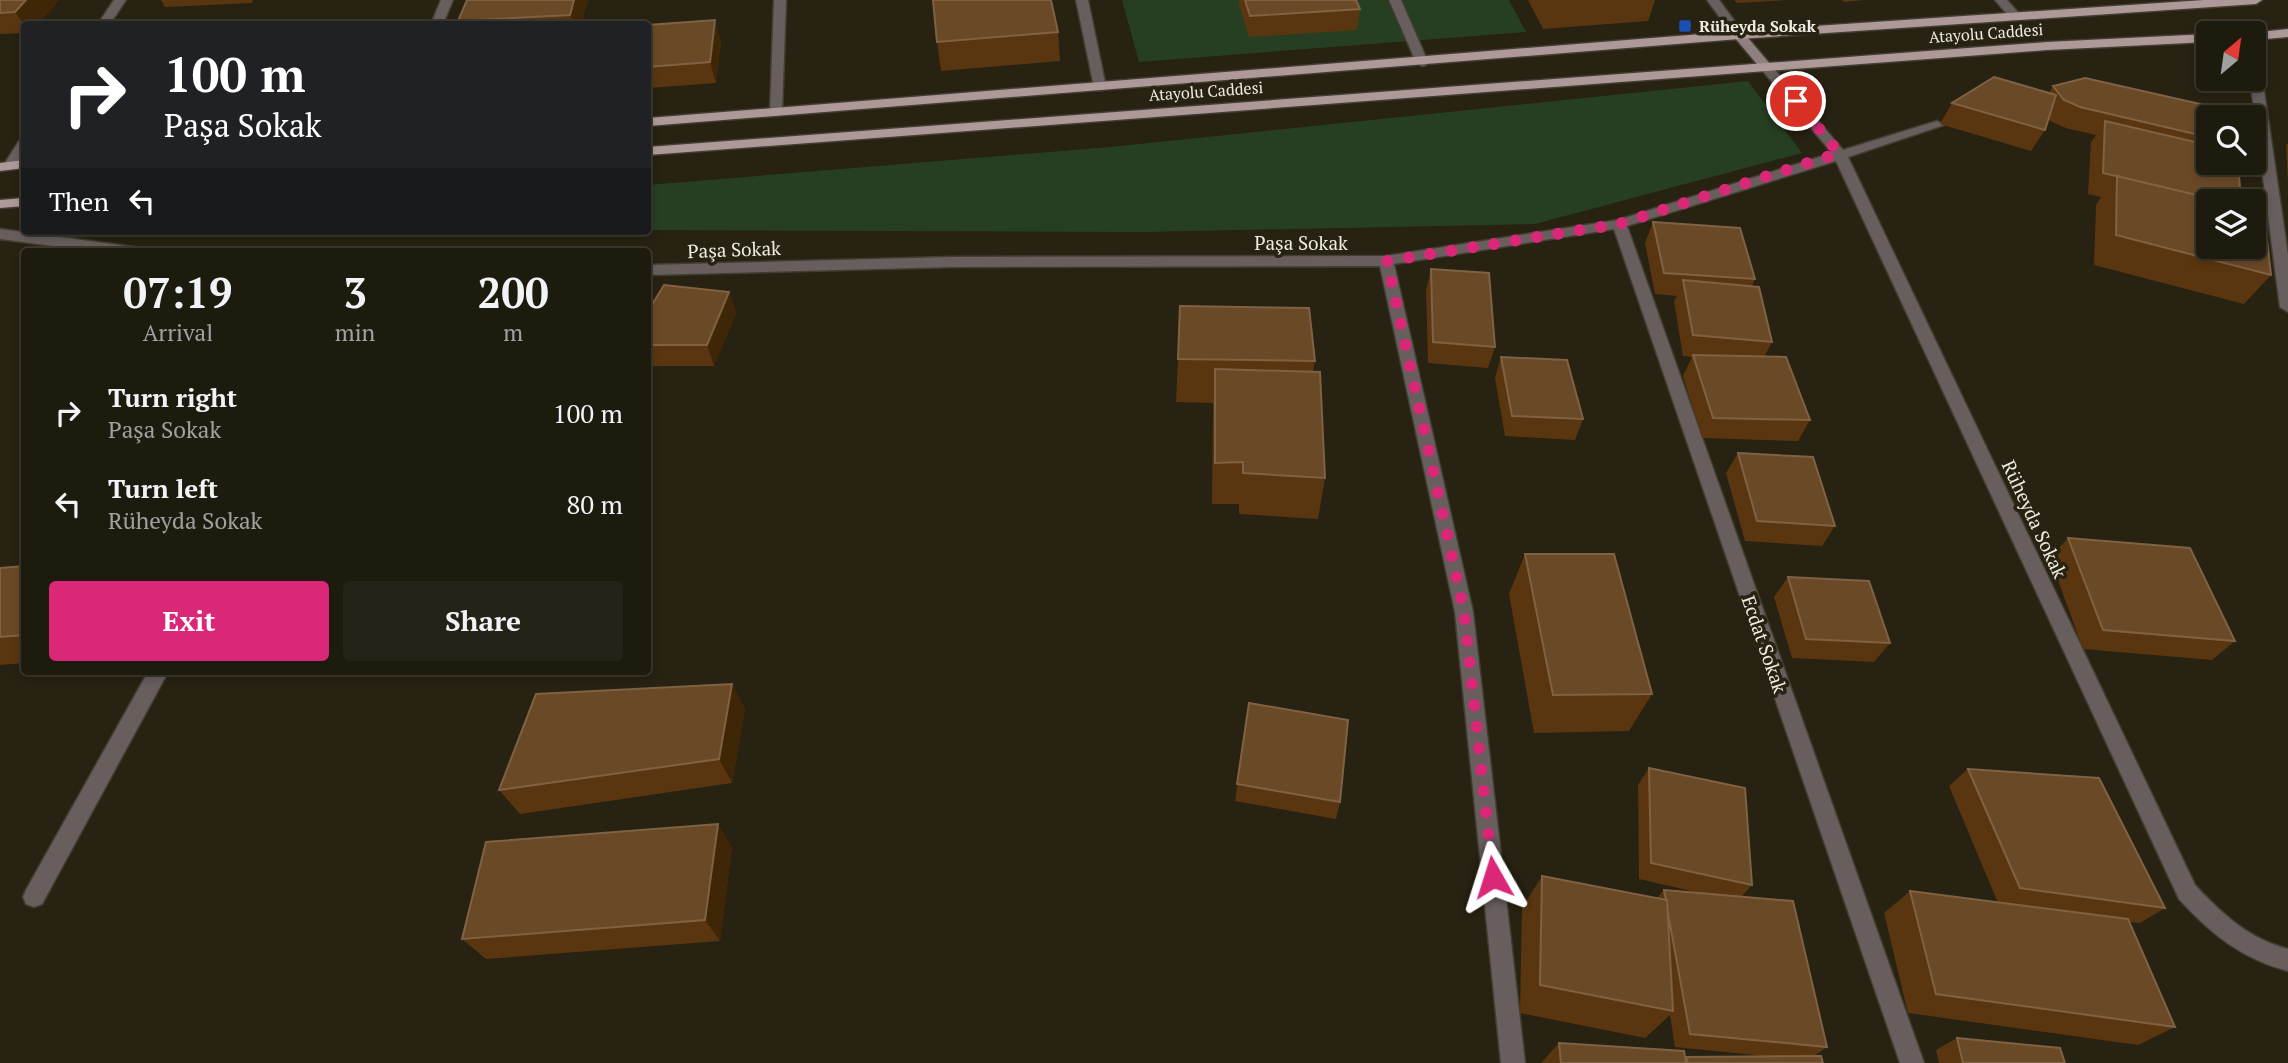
<!DOCTYPE html>
<html lang="en">
<head>
<meta charset="utf-8">
<style>
  :root { --surface:#1d1a0e; --page:#252317; --text:#f1f3f6; --muted:#a0a19e; --line:#3b382e; --accent:#db2777 }
  body { margin:0; font-family:"PT Serif",serif; background:var(--page); color:var(--text); height:100vh; display:flex; flex-direction:column; font-size:26px; white-space:nowrap }
  * { box-sizing:border-box; margin:0 }
  p { font-size:23px; color:var(--muted) }
  .icon { flex:none; width:38px; height:38px; fill:none; stroke:currentColor; stroke-width:2; stroke-linecap:round; stroke-linejoin:round }
  .map { position:relative; flex:1; overflow:hidden }
  .sheet { position:absolute; left:21px; top:248px; width:630px; height:427px; display:flex; flex-direction:column; background:var(--surface); border-radius:7px; box-shadow:0 4px 10px #0003,0 0 0 2px var(--line) }
  .sheet>* { flex:none }
  .hud { position:absolute; left:21px; top:21px; width:630px; height:214px; border-radius:7px; box-shadow:0 4px 10px #0003,0 0 0 2px var(--line); background:#202124; color:#fff; overflow:hidden }
  .needle { width:46px; rotate:29deg }
  .buttons { position:absolute; left:2196px; top:21px; display:grid; gap:14px }
  .buttons a { display:grid; place-items:center; width:70px; height:70px; border-radius:7px; background:var(--surface); box-shadow:0 4px 10px #0003,0 0 0 2px var(--line); font-size:35px }
  .pin { position:absolute; display:grid; place-items:center; width:60px; height:60px; color:#fff; margin:-30px; border:4px solid #fff; border-radius:50%; box-shadow:0 2px 7px #0007 }
  .me { position:absolute; width:77px; margin:-38px; rotate:354deg; stroke-linejoin:round; filter:drop-shadow(0 0 5px #0008) }
  .turn { display:flex; align-items:center; gap:24px; height:147px; padding:0 28px; font-size:32px }
  .turn .icon { width:91px; height:91px; stroke-width:2.5 }
  .turn b { display:block; font-size:49px; line-height:60px }
  .then { display:flex; align-items:center; height:66px; padding:0 28px; background:#0003; gap:14px; font-size:26px }
  .eta { display:flex; justify-content:space-evenly; align-items:center; height:119px; text-align:center }
  .eta b { font-size:42px; font-weight:700; line-height:49px }
  .cta { display:flex; gap:14px; margin-top:auto; padding:14px 28px }
  .cta a { flex:1; height:80px; border-radius:7px; background:var(--accent); color:#fff; font-size:28px; font-weight:700; line-height:80px; text-align:center }
  .cta a+a { background:var(--page); color:var(--text) }
  ul { padding:0; list-style:none }
  li { display:flex; align-items:center; gap:21px; height:91px; padding:0 28px }
  li div { flex:1 }
  li b { display:block; font-size:26px }
  li em { font-style:normal }
  .map>svg:first-child { display:block }
</style>
</head>
<body>
<div class="map">
<svg width="2288" height="1063" viewBox="0 0 2288 1063">
  <rect width="100%" height="100%" fill="#272212"/>
  <!-- green -->
  <path fill="#263f22" d="M1122 0H1509L1526 32 1139 62Z
    M1748 81 1802 153 1535 224 1143 232 648 230V185L1110 147Z"/>
  <g fill="none" stroke-linecap="round" stroke-linejoin="round">
    <!-- street casing -->
    <g stroke="#433e2f" stroke-width="3">
      <path id="street" d="M114 0H126L110 24H98Z
        M441 0H453L443 24H431Z
        M774 0H786L782 112 776 116 770 112Z
        M1076 0H1088L1106 87 1104 90H1096L1094 87Z
        M1389 0H1401L1428 62 1426 65 1422 66 1416 62Z
        M1707 0H1719L1745 35 1743 38H1735Z
        M1995 0H2007L2022 17 2020 20H2012Z
        M2254 59 2260 63 2288 255V312L2280 307 2250 79H2254Z
        M1766 63 1770 64 1843 150 1937 121 1944 125 1848 157 2195 885C2222 914 2249 939 2288 949V971C2242 959 2211 934 2179 899L1836 161 1627 226 1924 1063H1900L1614 229 1394 264 1473 612 1525 1063H1501L1455 612 1380 266 951 267 648 275V265L951 257 1386 256 1618 220 1832 153 1762 70 1760 67Z
        M24 140C25 152 22 159 15 169H5L3 166 19 141Z
        M0 229 134 247 141 252H99L0 239Z
        M148 672H168L42 904 34 907 26 904 23 897 26 890Z"/>
    </g>
    <!-- secondary casing -->
    <g stroke="#433e2f" stroke-width="3">
      <path id="secondary" d="M1739 31 1743 32 1770 64V70H1762L1735 38 1733 35Z"/>
    </g>
    <!-- primary casing -->
    <g stroke="#433e2f" stroke-width="3">
      <path id="primary" d="M2204 0H2262L2256 4 1739 39 648 126V118L1739 31Z
        M2288 29V37L2254 40V33H2250Z
        M2208 34V42L2047 50 648 155V147L2047 42Z
        M24 160V168L0 171V163Z
        M24 198V206L0 208V200Z"/>
    </g>
    <!-- street -->
    <use href="#street" fill="#685e5e" fill-rule="evenodd"/>
    <!-- secondary -->
    <use href="#secondary" fill="#8f807f" fill-rule="evenodd"/>
    <!-- primary -->
    <use href="#primary" fill="#ae9999" fill-rule="evenodd"/>
  </g>
  <!-- wall -->
  <path fill="#5a3610" d="M0 0H59L38 24H24V33L0 34Z
    M161 0H253L252 3 165 7Z
    M588 0 581 24H460L458 21Z
    M1239 0H1356L1360 9 1357 30 1249 37 1239 5Z
    M1528 0H1655L1648 21 1543 29Z
    M1734 0H1787L1737 3Z
    M1842 0H1864L1844 2Z
    M648 25 721 41 716 83 648 88Z
    M1058 32 1060 61 941 71 937 42Z
    M2053 86 2208 117V201L2271 275 2244 304 2094 265 2096 205 2101 197 2088 194 2091 142 2096 135 2066 128 2050 121 2049 119 2045 130 2031 151 1940 124 1952 103 2049 93Z
    M2288 143V183L2286 145Z
    M1653 222 1755 279 1752 286 1772 342 1764 357 1810 420 1798 441 1702 438 1683 376 1692 357 1683 356 1674 301 1677 296 1655 294 1645 243Z
    M1431 269 1495 347 1488 368 1428 363 1426 290Z
    M729 292 736 313 714 366H648V311Z
    M1501 357 1583 419 1575 440 1505 436 1495 378Z
    M1178 359 1315 361 1313 372 1325 478 1318 519 1239 514V504H1212L1213 403 1176 402Z
    M1738 453 1835 526 1822 546 1745 541 1726 473Z
    M2068 538 2235 641 2212 660 2083 649 2050 558Z
    M1525 554 1652 694 1629 731 1534 733 1509 594Z
    M24 566V663L0 665V568Z
    M1788 577 1890 643 1874 662 1792 658 1774 597Z
    M732 684 745 709 732 783 520 814 499 790Z
    M1249 703 1340 802 1336 819 1235 801Z
    M1649 768 1752 885 1741 897 1827 1047 1814 1056 1823 1063H1541L1559 1043 1685 1058 1686 1057H1775L1675 1047 1670 1015 1645 1038 1520 1013 1522 908 1542 876 1657 898 1664 890 1704 894 1639 879 1638 785Z
    M1968 769 2165 908 2140 923 2129 922 2175 1027 2138 1045 1908 1013 1884 913 1910 891 1998 903 1949 786Z
    M732 847 720 941 486 959 462 939Z
    M1957 1038 2065 1063H1939L1936 1050Z"/>
  <!-- shaded-wall -->
  <path fill="#3f2607" d="M26 0H59L38 24H24L15 12Z
    M574 0H588L581 24H574L570 15Z
    M715 20 721 41 716 83 710 62Z
    M729 292 736 313 714 366 707 345Z
    M732 684 745 709 732 783 719 759Z
    M718 824 732 847 720 941 705 920Z"/>
  <!-- building -->
  <path fill="#6a4926" stroke="#7f6243" stroke-width="2" d="M0 0H26L15 12 0 13Z
    M467 0H574L570 15 458 21Z
    M933 0H1051L1058 32 937 42Z
    M1245 0H1356L1360 9 1250 16Z
    M715 20 710 62 648 67V25Z
    M1994 77 2056 95 2045 130 1952 103Z
    M2085 78 2236 112 2237 117H2208V137L2080 107 2064 100 2053 86Z
    M2105 121 2208 145V163H2238L2241 201H2222L2103 173Z
    M2117 176 2222 201H2208V247H2254V209L2264 212 2271 275 2116 235Z
    M1653 222 1740 228 1755 279 1664 273Z
    M1431 269 1489 273 1495 347 1433 342Z
    M1683 280 1759 287 1772 342 1693 335Z
    M664 285 729 292 707 345H648V311Z
    M1180 306 1309 308 1315 361 1178 359Z
    M1693 355 1786 357 1810 420 1713 418Z
    M1501 357 1567 360 1583 419 1512 416Z
    M1215 369 1320 372 1325 478 1243 473V462L1215 463Z
    M1738 453 1813 457 1835 526 1757 521Z
    M2068 538 2190 548 2235 641 2103 630Z
    M1525 554H1614L1652 694 1553 695Z
    M24 566V635L0 637V568Z
    M1788 577 1869 581 1890 643 1806 639Z
    M732 684 719 759 499 790 536 694Z
    M1249 703 1348 720 1340 802 1237 784Z
    M1649 768 1745 788 1752 885 1651 863Z
    M1968 769 2099 778 2165 908 2020 888Z
    M718 824 705 920 462 939 486 842Z
    M1542 876 1667 900 1673 1011 1540 985Z
    M1664 890 1793 901 1827 1047 1690 1034 1668 913 1667 900H1666Z
    M1910 891 2128 919 2175 1027 1936 994Z
    M1957 1038 2060 1048 2065 1063H1963Z
    M1559 1043 1684 1051 1686 1063H1561Z
    M1821 1056 1823 1063H1688L1686 1057Z"/>
  <g fill="none" stroke-linecap="round" stroke-linejoin="round">
    <!-- route -->
    <path stroke="#db2777" stroke-width="12" stroke-dasharray="0 21.6" d="M1493 877 1464 612 1387 261 1619 224 1839 153 1796 101"/>
  </g>
  <!-- markers -->
  <rect fill="#1a4fb4" stroke="#272212" stroke-width="2.5" x="1678" y="19" width="14" height="14" rx="3.5"/>
  <g text-anchor="middle" dominant-baseline="central" stroke-width="7" stroke-linejoin="round" paint-order="stroke">
    <!-- far-poi labels -->
    <g font-size="16" font-weight="bold" fill="#eeebe0" stroke="#272212" text-anchor="start">
      <text x="1699" y="26">Rüheyda Sokak</text>
    </g>
    <!-- far-street labels -->
    <g font-size="16" fill="#eeebe0" stroke="#272212">
      <text transform="translate(1986 33) rotate(-4)">Atayolu Caddesi</text>
      <text transform="translate(1206 91) rotate(-4)">Atayolu Caddesi</text>
    </g>
    <!-- street labels -->
    <g font-size="19" fill="#eeebe0" stroke="#272212">
      <text x="1301" y="242">Paşa Sokak</text>
      <text transform="translate(734 249) rotate(-2)">Paşa Sokak</text>
      <text transform="translate(2035 519) rotate(65)">Rüheyda Sokak</text>
      <text transform="translate(1765 644) rotate(71)">Ecdat Sokak</text>
    </g>
  </g>
</svg>
<div class="buttons">
<a><svg class="needle" viewBox="-14 -14 28 28"><path d="M0-13l5 13h-10z" fill="#e53935"/><path d="M0 13l5-13h-10z" fill="#a0a19e"/></svg></a>
<a><svg class="icon" aria-label="search" viewBox="0 0 24 24"><circle cx="10" cy="10" r="6"/><path d="M15 15l6 6"/></svg></a>
<a><svg class="icon" aria-label="layers" viewBox="0 0 24 24"><path d="M12 4l9 5-9 5-9-5zM3 14l9 5 9-5"/></svg></a>
</div>
<div class="pin" style="left:1796px;top:101px;background:#d93025"><svg class="icon" aria-label="arrive" viewBox="0 0 24 24"><path d="M6 21V4h12l-3 4 3 4H6"/></svg></div>
<svg class="me" style="left:1493px;top:877px" viewBox="-20 -20 40 40"><path d="M0-17L14 15 0 8-14 15z" fill="#db2777" stroke="#fff" stroke-width="4"/></svg>
<div class="hud">
<div class="turn"><svg class="icon" aria-label="right" viewBox="0 0 24 24"><path d="M7 20v-9h11M14 6l5 5-5 5"/></svg><div><b>100 m</b>Paşa Sokak</div></div>
<div class="then">Then<svg class="icon" aria-label="left" viewBox="0 0 24 24"><path d="M17 20v-9H6M10 6l-5 5 5 5"/></svg></div>
</div>
<section class="sheet">
<div class="eta">
<div><b>07:19</b><p>Arrival</p></div>
<div><b>3</b><p>min</p></div>
<div><b>200</b><p>m</p></div>
</div>
<ul>
<li><svg class="icon" aria-label="right" viewBox="0 0 24 24"><path d="M7 20v-9h11M14 6l5 5-5 5"/></svg><div><b>Turn right</b><p>Paşa Sokak</p></div><em>100 m</em></li>
<li><svg class="icon" aria-label="left" viewBox="0 0 24 24"><path d="M17 20v-9H6M10 6l-5 5 5 5"/></svg><div><b>Turn left</b><p>Rüheyda Sokak</p></div><em>80 m</em></li>
</ul>
<div class="cta"><a>Exit</a><a>Share</a></div>
</section>
</div>
</body>
</html>
